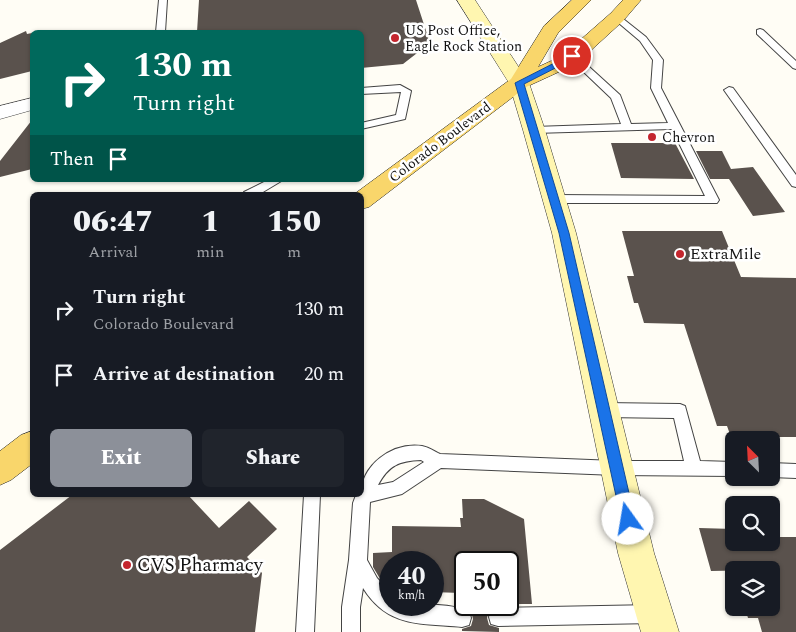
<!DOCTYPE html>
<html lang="en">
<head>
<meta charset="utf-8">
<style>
  :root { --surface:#171b24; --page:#20242c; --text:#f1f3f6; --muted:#9ea1a6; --accent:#8c9099 }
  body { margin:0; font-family:Spectral,serif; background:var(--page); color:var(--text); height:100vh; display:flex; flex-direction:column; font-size:19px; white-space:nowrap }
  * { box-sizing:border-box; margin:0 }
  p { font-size:16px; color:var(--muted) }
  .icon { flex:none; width:28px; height:28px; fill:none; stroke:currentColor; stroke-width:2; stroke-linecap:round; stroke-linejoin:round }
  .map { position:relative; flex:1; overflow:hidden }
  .panel { position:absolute; left:30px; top:192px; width:334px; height:305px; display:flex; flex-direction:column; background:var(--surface); border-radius:8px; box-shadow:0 1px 4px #0004 }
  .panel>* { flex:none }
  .banner { position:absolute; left:30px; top:30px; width:334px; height:152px; border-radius:8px; box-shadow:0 1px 4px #0004; background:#00695c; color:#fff; overflow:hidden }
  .needle { width:32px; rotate:336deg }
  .tools { position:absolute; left:725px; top:431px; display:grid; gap:10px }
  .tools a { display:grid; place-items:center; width:55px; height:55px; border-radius:8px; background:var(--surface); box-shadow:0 1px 4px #0004; font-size:25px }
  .speed { position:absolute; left:379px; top:551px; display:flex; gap:10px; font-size:25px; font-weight:700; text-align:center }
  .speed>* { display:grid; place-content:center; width:65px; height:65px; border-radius:50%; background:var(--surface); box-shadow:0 1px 4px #0004; line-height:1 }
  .speed small { font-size:12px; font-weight:400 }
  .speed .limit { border:2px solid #111; border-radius:8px; background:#fff; color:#111 }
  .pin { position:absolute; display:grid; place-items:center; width:42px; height:42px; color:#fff; margin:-21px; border:2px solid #fff; border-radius:50%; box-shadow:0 1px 5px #0007 }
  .me { position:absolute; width:55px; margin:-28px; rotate:347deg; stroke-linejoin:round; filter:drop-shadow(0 0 4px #0008) }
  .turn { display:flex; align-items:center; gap:18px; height:105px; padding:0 20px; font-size:22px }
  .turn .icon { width:65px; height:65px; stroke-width:2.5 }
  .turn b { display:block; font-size:35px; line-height:42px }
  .then { display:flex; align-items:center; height:48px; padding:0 20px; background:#0003; gap:10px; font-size:19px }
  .eta { display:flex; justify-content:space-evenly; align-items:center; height:85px; text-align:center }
  .eta b { font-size:30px; font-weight:800; line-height:35px }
  .action { display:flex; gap:10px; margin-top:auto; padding:10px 20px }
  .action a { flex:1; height:58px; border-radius:8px; background:var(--accent); color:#fff; font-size:20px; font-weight:800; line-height:58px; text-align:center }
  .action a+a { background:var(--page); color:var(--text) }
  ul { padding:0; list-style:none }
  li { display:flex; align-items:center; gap:15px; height:65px; padding:0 20px }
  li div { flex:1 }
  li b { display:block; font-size:19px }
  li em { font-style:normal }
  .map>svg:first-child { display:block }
</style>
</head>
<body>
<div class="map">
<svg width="796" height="632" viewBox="0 0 796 632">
  <rect width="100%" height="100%" fill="#fffdf5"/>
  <!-- building -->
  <path fill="#5a524d" d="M199 0H416L430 43 403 64 361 68V32H197Z
    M26 31 27 34 32 33V71L0 79V43Z
    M32 120V169L0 177V161Z
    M611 143H675L694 179 621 178Z
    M696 151H722L731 169 753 167 785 212 753 216 729 179H710Z
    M622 231H722L741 277 796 278V437H731L727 426H717L684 324 644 323 638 303H634L627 276H634Z
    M72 495H188L219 528 249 501 277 529 247 557 262 573 255 632H0V550Z
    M462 499H484L524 519 532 604H508V562H465V605H497L489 609 487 618 489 625 499 628V632L462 631V629L471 626 473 619 471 610 462 607 461 593 432 592V562H390V589L379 577 373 567V553L392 552V526L461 527 460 518H463Z
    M699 528 734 529V542H771V537H796V632H762L758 618H748L745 608H771V570L711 571Z"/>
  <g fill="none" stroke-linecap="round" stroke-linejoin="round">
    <!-- lane casing -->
    <g stroke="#444" stroke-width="2">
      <path id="lane" d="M159 0H167L165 32H156Z
        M617 14 646 37 663 60 661 88 719 200 717 203H554L548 199 554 195 705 196 672 129 534 133 529 130 534 127 621 124 611 98 569 58 567 56 572 53 575 54 620 95 631 124 668 123 651 88 653 60 640 41 614 19 613 17Z
        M760 29 763 30 796 61V69L793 68 757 34V30Z
        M400 85 411 91 405 119 361 129V123L396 115 401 92 361 94V88Z
        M729 87 733 88 796 175V187L792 186 724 90Z
        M268 180H283L258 195H242L244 192Z
        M604 403 680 404 685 406 700 461 734 462V476L616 475 441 468 402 494 370 502 367 560 377 578 390 592V605C415 605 446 602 469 611L471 618 469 625 462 627C420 623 388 628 363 588L360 607V632H342V607L349 560 353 503 356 495H361C361 465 392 442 422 446 428 447 434 451 440 454L616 461H684L674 418 604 417 599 415 596 410 599 405ZM421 460 424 462 393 482 378 485C389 465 399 461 421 460Z
        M771 463 796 464V478L771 477Z
        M304 495H320L314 632H296Z
        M654 605 661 607 663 614 661 621 654 623 498 626 491 624 489 617 491 610 498 608Z"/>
    </g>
    <!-- street casing -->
    <g stroke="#444" stroke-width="1">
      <path id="street" d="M32 98V110L0 119V106Z"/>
    </g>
    <!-- secondary casing -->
    <g stroke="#333" stroke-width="1">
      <path id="secondary" d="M457 0H475L529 83 545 130 576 233 654 553 679 632H641L618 553 552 233 523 130 509 83Z"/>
    </g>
    <!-- primary casing -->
    <g stroke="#222" stroke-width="1">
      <path id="primary" d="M572 0H591L558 33 538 67 562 56 611 13 623 0H641L623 21 576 64 526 87 369 207 361 209V195H353L511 79 544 26Z
        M32 431V464L11 480 0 485V451L21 435Z"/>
    </g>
    <!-- lane -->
    <use href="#lane" fill="#fff" fill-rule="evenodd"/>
    <!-- street -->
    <use href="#street" fill="#fff" fill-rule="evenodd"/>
    <!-- secondary -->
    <use href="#secondary" fill="#fff6b0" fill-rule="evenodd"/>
    <!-- primary -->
    <use href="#primary" fill="#f9d66b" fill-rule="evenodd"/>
  </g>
  <!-- route -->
  <path fill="#1a73e8" stroke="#114b97" d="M572 54 576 56 575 58 524 84 569 233 635 519 633 523 628 525 623 523 621 519 559 233 515 83Z"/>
  <!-- markers -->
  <g fill="#c4262e" stroke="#fff" stroke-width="2">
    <circle cx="395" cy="38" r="5"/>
    <circle cx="652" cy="137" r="5"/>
    <circle cx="680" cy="254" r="5"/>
    <circle cx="127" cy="565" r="5"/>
  </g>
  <g text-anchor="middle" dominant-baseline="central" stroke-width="5" stroke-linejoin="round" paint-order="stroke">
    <!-- far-poi labels -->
    <g font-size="14" fill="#111" stroke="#fff" text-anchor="start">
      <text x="405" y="30">US Post Office,<tspan x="405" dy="16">Eagle Rock Station</tspan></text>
      <text x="662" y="137">Chevron</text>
    </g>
    <!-- far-street labels -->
    <g font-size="14" fill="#111" stroke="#fff">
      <text transform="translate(440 142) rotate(-37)">Colorado Boulevard</text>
    </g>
    <!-- poi labels -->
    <g font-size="16" fill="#111" stroke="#fff" text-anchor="start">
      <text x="690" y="254">ExtraMile</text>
    </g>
    <!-- near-poi labels -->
    <g font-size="19" fill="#111" stroke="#fff" text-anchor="start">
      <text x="137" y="565">CVS Pharmacy</text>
    </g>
  </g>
</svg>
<div class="tools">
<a><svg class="needle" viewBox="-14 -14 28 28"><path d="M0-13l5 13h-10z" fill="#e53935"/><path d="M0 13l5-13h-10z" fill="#9ea1a6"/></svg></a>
<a><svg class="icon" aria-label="search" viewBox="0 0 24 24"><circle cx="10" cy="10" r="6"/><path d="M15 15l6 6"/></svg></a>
<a><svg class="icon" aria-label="layers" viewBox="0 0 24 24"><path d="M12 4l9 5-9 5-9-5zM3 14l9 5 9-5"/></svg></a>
</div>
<div class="speed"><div>40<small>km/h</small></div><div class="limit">50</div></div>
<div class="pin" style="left:572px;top:56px;background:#d93025"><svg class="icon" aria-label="arrive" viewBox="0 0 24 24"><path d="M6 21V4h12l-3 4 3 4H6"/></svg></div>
<svg class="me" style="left:628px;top:519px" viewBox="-20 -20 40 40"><circle r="19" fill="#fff"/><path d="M0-13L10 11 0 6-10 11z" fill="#1a73e8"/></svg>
<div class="banner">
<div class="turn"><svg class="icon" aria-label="right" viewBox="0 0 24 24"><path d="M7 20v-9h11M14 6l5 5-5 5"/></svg><div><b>130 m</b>Turn right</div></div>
<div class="then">Then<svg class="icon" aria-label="arrive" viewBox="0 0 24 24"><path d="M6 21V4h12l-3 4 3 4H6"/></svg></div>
</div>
<section class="panel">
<div class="eta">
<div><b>06:47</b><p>Arrival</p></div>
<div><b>1</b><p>min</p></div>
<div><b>150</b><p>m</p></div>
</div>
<ul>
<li><svg class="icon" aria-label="right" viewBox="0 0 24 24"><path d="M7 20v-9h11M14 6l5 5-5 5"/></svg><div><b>Turn right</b><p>Colorado Boulevard</p></div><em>130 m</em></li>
<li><svg class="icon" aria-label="arrive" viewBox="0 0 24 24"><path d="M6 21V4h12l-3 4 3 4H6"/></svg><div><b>Arrive at destination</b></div><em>20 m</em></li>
</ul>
<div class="action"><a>Exit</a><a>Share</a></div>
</section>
</div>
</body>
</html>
